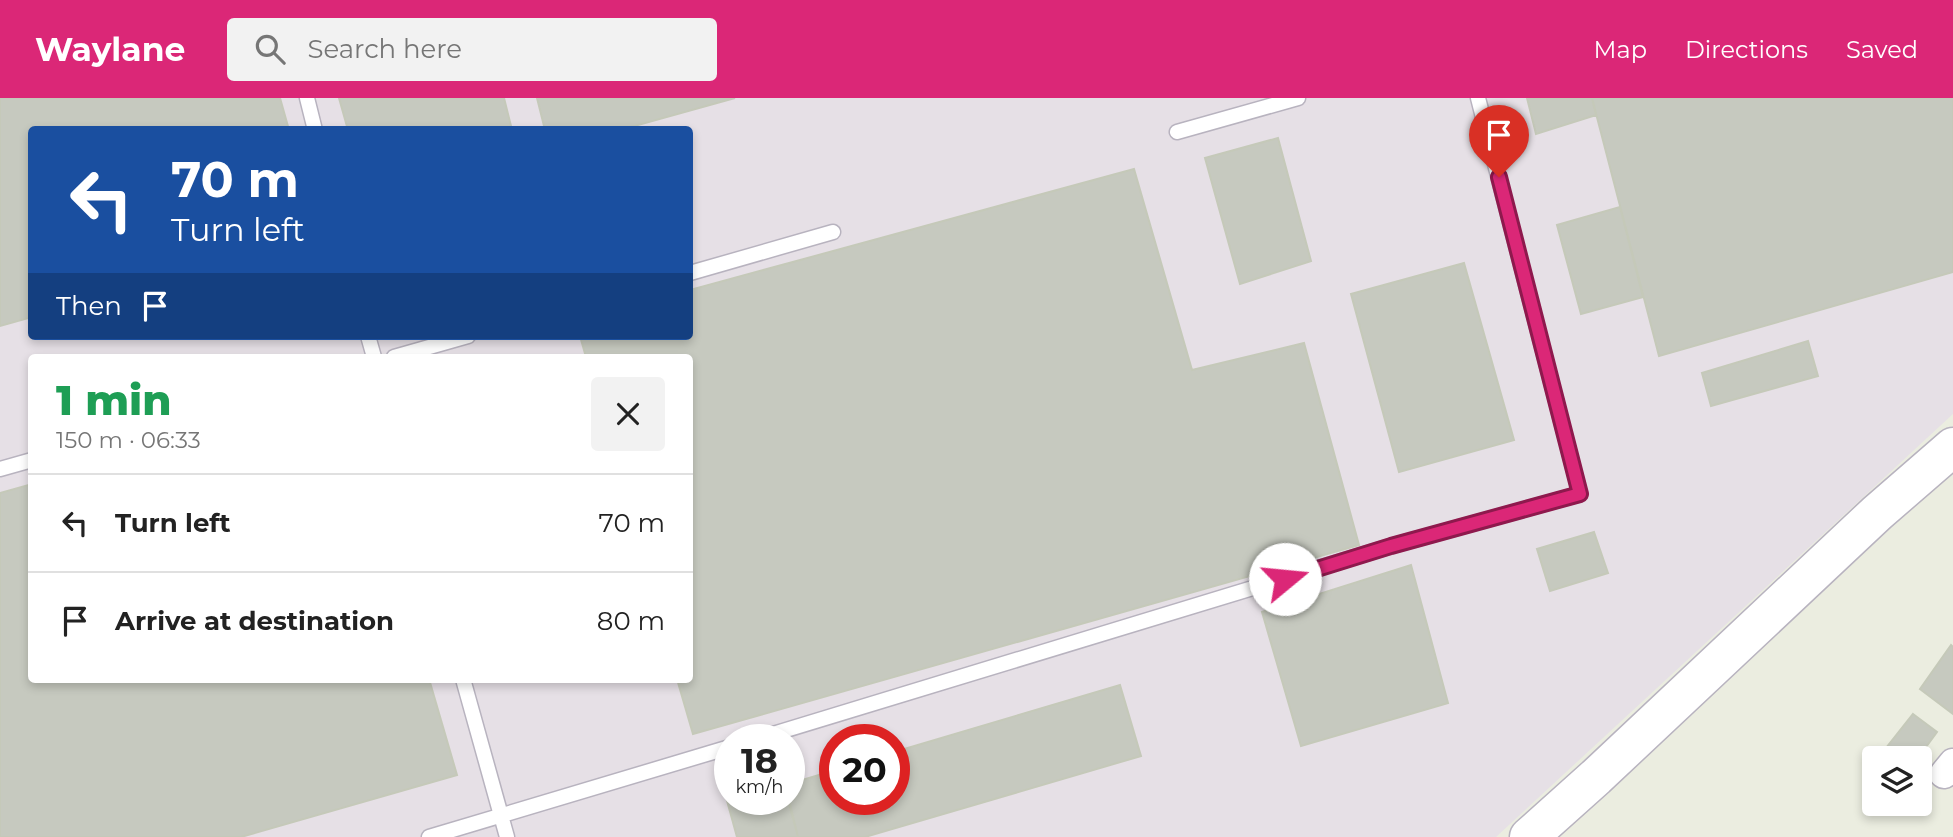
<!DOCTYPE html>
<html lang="en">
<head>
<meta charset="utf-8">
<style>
  :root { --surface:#fff; --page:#f2f2f2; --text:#222; --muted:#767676; --line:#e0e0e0; --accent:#db2777 }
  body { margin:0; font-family:Montserrat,sans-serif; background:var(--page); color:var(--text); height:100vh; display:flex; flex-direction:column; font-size:26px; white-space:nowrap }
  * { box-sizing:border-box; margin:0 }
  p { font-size:23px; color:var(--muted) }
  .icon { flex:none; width:38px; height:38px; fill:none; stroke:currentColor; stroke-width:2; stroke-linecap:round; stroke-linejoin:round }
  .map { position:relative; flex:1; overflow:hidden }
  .side { position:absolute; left:28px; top:256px; width:665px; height:329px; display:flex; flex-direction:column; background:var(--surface); border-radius:7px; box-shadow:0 4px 10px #0003 }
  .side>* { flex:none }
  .banner { position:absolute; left:28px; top:28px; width:665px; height:214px; border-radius:7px; box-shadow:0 4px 10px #0003; background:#1a4fa0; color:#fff; overflow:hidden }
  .buttons { position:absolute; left:1862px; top:648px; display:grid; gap:14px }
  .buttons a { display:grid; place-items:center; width:70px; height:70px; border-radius:7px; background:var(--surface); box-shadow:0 4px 10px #0003; font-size:35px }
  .speed { position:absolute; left:714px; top:626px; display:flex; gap:14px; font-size:35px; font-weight:700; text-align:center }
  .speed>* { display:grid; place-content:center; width:91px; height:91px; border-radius:50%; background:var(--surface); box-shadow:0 4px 10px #0003; line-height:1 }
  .speed small { font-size:18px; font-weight:400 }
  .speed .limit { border:10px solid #d22; background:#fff; color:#111 }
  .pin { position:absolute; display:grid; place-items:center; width:60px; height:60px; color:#fff; margin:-72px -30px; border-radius:50% 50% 50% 0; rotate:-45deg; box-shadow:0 0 7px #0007 }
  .pin .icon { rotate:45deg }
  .me { position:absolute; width:77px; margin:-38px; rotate:73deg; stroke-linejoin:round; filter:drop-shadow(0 0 5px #0008) }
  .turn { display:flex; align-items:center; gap:24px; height:147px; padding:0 28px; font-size:32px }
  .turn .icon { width:91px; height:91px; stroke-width:2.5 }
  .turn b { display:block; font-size:49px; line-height:60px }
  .then { display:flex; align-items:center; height:66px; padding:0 28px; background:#0003; gap:14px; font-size:26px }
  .round { display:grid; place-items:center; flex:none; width:74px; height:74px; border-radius:7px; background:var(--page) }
  .headline { display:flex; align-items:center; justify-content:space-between; height:119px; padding:0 28px }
  h1 { font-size:42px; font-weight:800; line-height:52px; color:#1e9e55 }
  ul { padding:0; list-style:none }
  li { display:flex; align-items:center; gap:21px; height:98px; padding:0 28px; border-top:2px solid var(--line) }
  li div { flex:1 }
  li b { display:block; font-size:26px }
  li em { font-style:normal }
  header { display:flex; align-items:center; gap:42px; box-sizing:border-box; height:98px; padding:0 35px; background:var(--accent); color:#fff }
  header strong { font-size:33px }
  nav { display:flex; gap:38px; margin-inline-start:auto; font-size:24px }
  .search { width:490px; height:63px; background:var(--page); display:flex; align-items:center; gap:18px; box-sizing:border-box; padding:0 24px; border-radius:7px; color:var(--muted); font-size:26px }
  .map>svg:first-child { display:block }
</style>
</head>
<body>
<header>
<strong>Waylane</strong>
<div class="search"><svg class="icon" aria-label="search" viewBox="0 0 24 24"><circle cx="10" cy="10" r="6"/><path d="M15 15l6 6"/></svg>Search here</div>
<nav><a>Map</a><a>Directions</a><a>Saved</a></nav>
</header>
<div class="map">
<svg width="1953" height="739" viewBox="0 0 1953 739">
  <rect width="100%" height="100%" fill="#ebede0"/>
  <!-- industrial -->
  <path fill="#e6e0e6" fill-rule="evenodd" d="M0 0H1953V316L1496 739H0ZM32 32H690V238H32ZM32 259H690V581H32ZM730 642H789V702H730ZM835 642H894V702H835Z"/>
  <!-- building -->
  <path fill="#c6c9bf" stroke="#c5c9b9" stroke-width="2" d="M0 0H280L289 32H32V219L0 228Z
    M339 0H504L512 32H348Z
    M537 0H735L620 32H545Z
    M1527 0H1592L1596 17 1536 36Z
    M1592 0H1953V174L1659 258Z
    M1278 40 1311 163 1240 186 1205 60Z
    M1134 71 1192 272 1304 245 1359 447 693 636 677 581H690V259H586L580 238H690V192Z
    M1620 109 1643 199 1581 216 1557 127Z
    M1464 165 1514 342 1399 374 1351 196Z
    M1808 243 1818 278 1711 308 1702 275Z
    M32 386V581H429L457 677 241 739H0V395Z
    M1594 434 1608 475 1550 493 1537 451Z
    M1411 467 1448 605 1301 648 1262 514Z
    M1951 547 1953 549V616L1920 591Z
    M1120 587 1141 658 865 739H798L789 702V686L835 672V702H894V654Z
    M1913 616 1937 634 1918 660H1900L1886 650Z
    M730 667V702H788L798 739H737L718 670Z"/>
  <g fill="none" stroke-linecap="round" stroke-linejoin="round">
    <!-- lane casing -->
    <g stroke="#b8b3bf" stroke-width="17">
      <path id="lane" d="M307 0 315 32
        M1177 34 1298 0
        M690 175 833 134
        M368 238 374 259
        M394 259 468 238
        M0 371 32 362
        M463 581 507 739
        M753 642 1391 448 1580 396 1478 0
        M429 739 730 649"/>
    </g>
    <!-- street casing -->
    <g stroke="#b8b3bf" stroke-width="31">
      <path id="street" d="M1944 676 1953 665"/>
    </g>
    <!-- secondary casing -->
    <g stroke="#b8b3bf" stroke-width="41">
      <path id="secondary" d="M1529 739 1596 679 1877 415 1953 349"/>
    </g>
    <!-- lane -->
    <use href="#lane" stroke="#fff" stroke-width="14"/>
    <!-- street -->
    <use href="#street" stroke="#fff" stroke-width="28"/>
    <!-- secondary -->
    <use href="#secondary" stroke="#fff" stroke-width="38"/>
  </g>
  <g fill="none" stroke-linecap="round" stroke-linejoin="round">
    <!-- route casing -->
    <g stroke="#8e194d" stroke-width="18">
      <path id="route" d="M1285 481 1391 448 1580 396 1499 79"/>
    </g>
    <!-- route -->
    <use href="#route" stroke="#db2777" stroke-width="12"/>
  </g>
</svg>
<div class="buttons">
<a><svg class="icon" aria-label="layers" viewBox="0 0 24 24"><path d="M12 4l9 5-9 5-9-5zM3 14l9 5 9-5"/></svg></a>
</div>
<div class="speed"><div>18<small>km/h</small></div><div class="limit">20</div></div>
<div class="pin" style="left:1499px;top:79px;background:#d93025"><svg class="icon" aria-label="arrive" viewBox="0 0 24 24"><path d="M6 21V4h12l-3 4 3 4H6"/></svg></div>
<svg class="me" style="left:1285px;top:481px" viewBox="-20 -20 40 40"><circle r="19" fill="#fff"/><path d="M0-13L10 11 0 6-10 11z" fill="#db2777"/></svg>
<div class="banner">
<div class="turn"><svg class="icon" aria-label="left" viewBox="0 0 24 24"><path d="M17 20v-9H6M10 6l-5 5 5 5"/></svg><div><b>70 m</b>Turn left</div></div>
<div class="then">Then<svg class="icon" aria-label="arrive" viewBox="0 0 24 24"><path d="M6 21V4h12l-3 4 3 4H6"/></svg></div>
</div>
<section class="side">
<div class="headline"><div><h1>1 min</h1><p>150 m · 06:33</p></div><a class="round"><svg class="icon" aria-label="close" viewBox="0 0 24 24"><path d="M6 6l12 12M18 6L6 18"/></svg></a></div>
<ul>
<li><svg class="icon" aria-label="left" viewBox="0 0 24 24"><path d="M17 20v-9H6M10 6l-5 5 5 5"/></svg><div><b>Turn left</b></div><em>70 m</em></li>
<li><svg class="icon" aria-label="arrive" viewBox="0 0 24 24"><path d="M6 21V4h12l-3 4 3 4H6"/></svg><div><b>Arrive at destination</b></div><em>80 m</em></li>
</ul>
</section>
</div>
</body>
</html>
